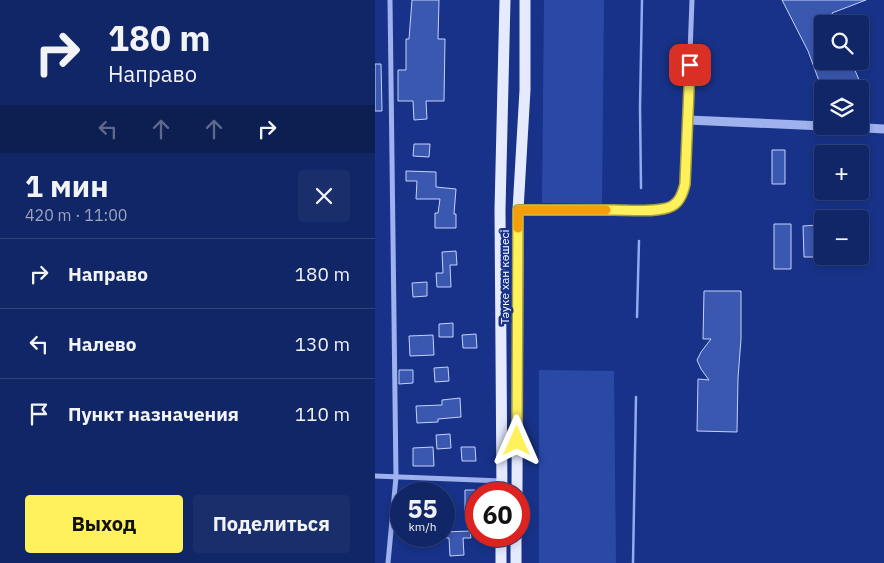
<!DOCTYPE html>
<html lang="ru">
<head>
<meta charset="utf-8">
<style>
  :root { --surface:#112666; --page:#1a2e6c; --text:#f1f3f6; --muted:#9ca5bf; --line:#30437a; --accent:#fff15c }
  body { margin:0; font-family:"IBM Plex Sans",sans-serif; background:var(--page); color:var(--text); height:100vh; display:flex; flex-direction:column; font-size:19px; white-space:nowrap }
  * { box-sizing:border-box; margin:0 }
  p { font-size:16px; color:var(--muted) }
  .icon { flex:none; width:28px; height:28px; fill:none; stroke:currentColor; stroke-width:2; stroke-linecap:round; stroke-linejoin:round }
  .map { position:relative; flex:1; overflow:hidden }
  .side { display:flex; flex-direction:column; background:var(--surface); width:375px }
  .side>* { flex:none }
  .guide { background:#112666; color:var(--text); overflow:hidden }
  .controls { position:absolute; left:439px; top:15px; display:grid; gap:10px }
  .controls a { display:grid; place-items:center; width:55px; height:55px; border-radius:5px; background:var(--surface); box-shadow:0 2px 8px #0003,0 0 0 1px var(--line); font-size:25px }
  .speed { position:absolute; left:15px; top:482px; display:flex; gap:10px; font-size:25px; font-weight:700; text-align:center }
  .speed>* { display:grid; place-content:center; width:65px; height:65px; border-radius:50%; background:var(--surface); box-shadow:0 2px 8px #0003,0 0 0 1px var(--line); line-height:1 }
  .speed small { font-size:12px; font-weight:400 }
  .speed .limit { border:8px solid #d22; background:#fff; color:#111 }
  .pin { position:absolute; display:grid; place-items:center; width:42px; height:42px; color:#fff; margin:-21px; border-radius:10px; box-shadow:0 2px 8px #0006 }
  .me { position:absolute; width:55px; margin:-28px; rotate:0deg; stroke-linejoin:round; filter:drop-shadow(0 0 4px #0008) }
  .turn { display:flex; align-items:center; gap:18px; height:105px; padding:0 25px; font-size:22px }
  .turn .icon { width:65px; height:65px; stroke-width:2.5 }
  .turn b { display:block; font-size:35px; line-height:42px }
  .lanes { display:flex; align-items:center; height:48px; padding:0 25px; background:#0003; justify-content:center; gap:25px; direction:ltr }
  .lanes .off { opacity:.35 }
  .round { display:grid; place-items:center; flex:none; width:52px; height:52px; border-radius:5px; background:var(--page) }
  .overview { display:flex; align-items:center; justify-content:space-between; height:85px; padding:0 25px }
  h1 { font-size:30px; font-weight:800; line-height:38px }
  .action { display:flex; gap:10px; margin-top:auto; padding:10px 25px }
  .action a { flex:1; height:58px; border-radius:5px; background:var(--accent); color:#111; font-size:20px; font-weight:800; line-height:58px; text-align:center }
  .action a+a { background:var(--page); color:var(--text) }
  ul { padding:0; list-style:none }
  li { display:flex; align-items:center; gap:15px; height:70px; padding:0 25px; border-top:1px solid var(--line) }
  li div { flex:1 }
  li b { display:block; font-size:19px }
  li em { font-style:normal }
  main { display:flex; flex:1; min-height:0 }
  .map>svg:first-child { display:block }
</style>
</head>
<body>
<main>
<section class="side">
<div class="guide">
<div class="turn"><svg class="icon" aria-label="right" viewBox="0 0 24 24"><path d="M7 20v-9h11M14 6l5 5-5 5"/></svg><div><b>180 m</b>Направо</div></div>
<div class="lanes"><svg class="icon off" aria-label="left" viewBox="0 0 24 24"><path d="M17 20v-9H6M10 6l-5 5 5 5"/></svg><svg class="icon off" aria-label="ahead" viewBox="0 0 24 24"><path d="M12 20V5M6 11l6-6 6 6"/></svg><svg class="icon off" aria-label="ahead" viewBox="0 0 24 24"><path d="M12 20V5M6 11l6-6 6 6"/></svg><svg class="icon" aria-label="right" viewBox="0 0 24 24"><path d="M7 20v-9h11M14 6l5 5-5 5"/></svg></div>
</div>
<div class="overview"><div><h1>1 мин</h1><p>420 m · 11:00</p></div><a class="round"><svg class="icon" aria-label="close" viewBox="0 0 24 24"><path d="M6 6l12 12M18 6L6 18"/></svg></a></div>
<ul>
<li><svg class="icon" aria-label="right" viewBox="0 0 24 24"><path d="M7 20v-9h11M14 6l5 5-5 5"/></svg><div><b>Направо</b></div><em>180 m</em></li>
<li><svg class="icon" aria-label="left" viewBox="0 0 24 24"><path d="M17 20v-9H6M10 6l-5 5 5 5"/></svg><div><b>Налево</b></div><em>130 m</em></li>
<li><svg class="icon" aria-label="arrive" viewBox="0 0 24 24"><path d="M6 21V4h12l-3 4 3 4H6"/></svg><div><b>Пункт назначения</b></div><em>110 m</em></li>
</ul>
<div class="action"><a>Выход</a><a>Поделиться</a></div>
</section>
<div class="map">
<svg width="509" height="563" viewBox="0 0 509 563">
  <rect width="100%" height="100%" fill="#173288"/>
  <!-- green -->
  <path fill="#2a49a7" d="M169 0H229L227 204 167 203Z
    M164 370 239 371 241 563H164Z"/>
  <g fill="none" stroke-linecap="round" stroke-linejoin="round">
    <!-- stream -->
    <path stroke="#91aaf0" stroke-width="2.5" d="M266 188 265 107 267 0
      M262 317 264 241
      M258 563 261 397"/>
  </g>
  <!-- building -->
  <path fill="#3b58b0" stroke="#c4d2fa" d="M37 0H64L63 39H70L69 101H51L52 119 39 120 38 101H23V70H31V39H34Z
    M407 0H491L457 13 461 24H448V61H476L488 89H447L433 51Z
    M0 64H6L7 111H0Z
    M39 144H55L54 157 38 156Z
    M397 150H410V184H397Z
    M31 171 61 172V187L81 189 79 214H81V228H60V213H63L65 199H41L42 181H31Z
    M399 224H416V269H399Z
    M442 225 443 257H429L428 226Z
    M81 251 82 265H75L76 287H62L61 273H68L67 252Z
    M52 282V296L38 297 37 283Z
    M329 291H366V339L363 378 362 432 322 431 323 379 334 380 326 369 322 360 326 352 336 339H328Z
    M78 323V337H64V324Z
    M101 334 102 348H88L87 335Z
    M58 335 59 355 35 356 34 336Z
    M73 367 74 381 60 382 59 368Z
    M24 370H38V383L24 384Z
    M85 398 86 417 63 419V422L42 423 41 406 67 405V400Z
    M75 434 76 448 62 449 61 435Z
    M58 447 59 466H38V448Z
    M86 447H100L101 461H87Z
    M90 490H100L99 511H90Z
    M95 531 96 538H88L89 555 75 556 74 538H69V532Z"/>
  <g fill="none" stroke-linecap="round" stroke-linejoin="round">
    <!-- minor -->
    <path stroke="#9fb2ee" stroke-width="5" d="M144 210C176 210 208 210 240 210 254 210 284 212 297 206 305 202 308 193 310 184L317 0
      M0 476 127 481
      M13 563 21 477 15 0"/>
    <!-- tertiary -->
    <path stroke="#9fb2ee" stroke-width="9" d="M313 120 448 126
      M456 126 509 129"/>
    <!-- primary -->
    <path stroke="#e6eaff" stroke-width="11" d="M127 494 125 210 130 0
      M142 494 143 210 150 90V0
      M126 563V536
      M141 563V536"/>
  </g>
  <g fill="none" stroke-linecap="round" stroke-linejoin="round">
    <!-- route casing -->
    <g stroke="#a69d3c" stroke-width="12">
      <path id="route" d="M142 441 143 210C175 210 207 210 239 210 254 210 284 213 297 206 305 202 308 193 310 184L315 65"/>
    </g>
    <!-- route -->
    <use href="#route" stroke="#fff15c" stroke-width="9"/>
    <!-- slow -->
    <path stroke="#f59e0b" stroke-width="9" d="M143 228V210H231"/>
  </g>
  <g text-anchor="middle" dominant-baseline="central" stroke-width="5" stroke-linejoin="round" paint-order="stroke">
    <!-- street labels -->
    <g font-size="12" fill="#fff" stroke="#173288">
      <text transform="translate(129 277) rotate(-90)">Тәуке хан көшесі</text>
    </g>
  </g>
</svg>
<div class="controls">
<a><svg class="icon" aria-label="search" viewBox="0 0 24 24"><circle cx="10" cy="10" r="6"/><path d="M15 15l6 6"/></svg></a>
<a><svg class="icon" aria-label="layers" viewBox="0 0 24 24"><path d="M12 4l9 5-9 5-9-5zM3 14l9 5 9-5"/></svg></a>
<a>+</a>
<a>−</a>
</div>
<div class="speed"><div>55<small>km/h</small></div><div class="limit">60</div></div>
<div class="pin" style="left:315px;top:65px;background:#d93025"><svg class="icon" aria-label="arrive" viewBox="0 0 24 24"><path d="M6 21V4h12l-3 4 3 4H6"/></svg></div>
<svg class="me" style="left:142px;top:441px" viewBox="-20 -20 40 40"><path d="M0-17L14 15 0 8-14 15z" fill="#fff15c" stroke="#fff" stroke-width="4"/></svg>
</div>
</main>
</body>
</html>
